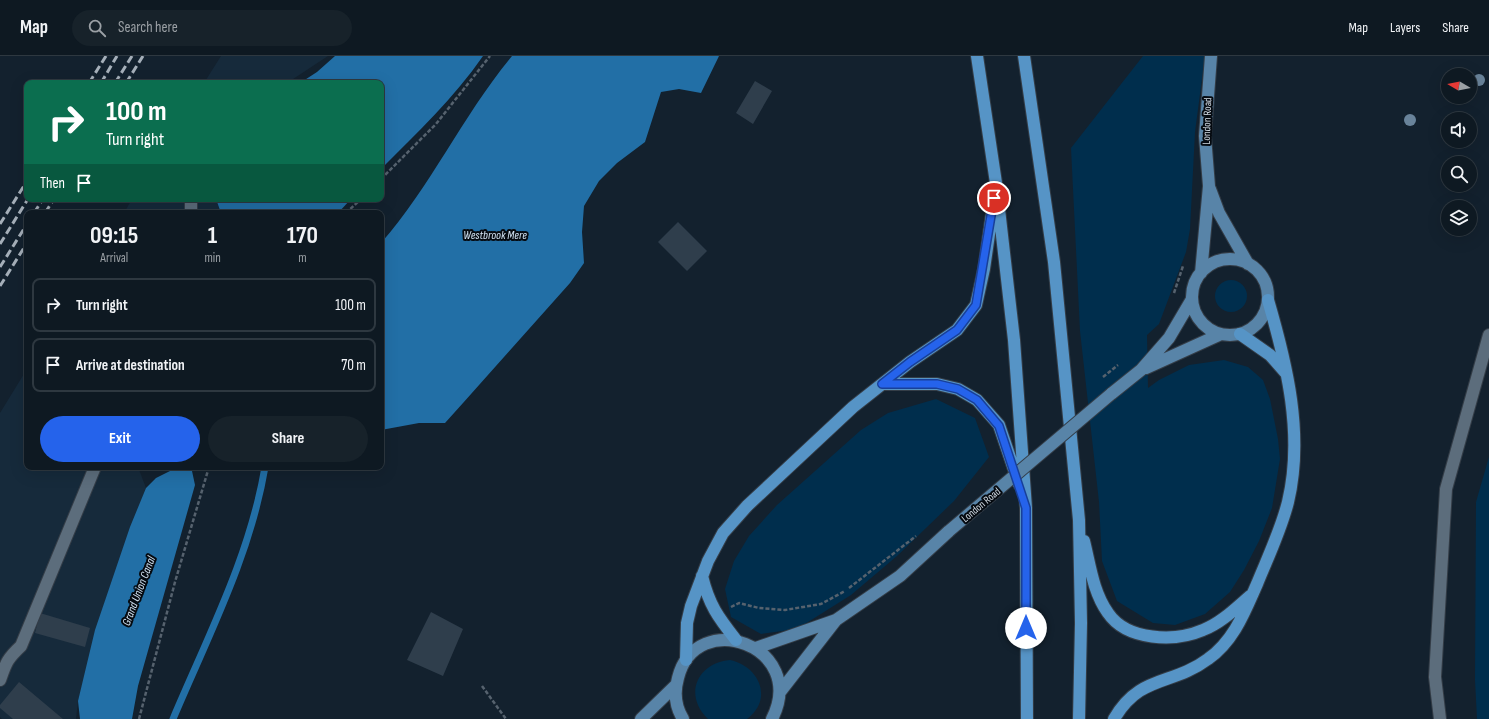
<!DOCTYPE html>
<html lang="en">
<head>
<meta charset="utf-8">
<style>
  :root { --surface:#0e1922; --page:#17222a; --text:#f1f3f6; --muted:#9ba0a5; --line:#2e3840; --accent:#2563eb }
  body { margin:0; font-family:"Sofia Sans Condensed",sans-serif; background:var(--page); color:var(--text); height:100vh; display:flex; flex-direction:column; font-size:15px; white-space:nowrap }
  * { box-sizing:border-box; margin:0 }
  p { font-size:13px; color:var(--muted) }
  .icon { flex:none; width:22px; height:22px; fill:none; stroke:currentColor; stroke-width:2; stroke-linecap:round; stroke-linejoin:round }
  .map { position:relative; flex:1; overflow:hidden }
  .drawer { position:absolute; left:24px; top:154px; width:360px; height:260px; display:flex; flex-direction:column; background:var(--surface); border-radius:8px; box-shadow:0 4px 16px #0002,0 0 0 1px var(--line) }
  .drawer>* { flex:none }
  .guide { position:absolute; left:24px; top:24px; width:360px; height:122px; border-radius:8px; box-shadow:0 4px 16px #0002,0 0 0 1px var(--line); background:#0b6e4f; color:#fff; overflow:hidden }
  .needle { width:26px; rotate:280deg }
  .controls { position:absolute; left:1441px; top:12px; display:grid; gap:8px }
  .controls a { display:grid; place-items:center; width:36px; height:36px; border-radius:50%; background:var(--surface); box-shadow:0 4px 16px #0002,0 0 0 1px var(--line); font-size:20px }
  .pin { position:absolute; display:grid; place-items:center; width:34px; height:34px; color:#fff; margin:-17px; border:2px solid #fff; border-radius:50%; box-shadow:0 1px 4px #0007 }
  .me { position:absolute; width:44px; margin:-22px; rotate:0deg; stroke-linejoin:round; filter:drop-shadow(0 0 3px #0008) }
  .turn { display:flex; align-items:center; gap:14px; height:84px; padding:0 16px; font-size:18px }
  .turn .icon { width:52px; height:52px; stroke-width:2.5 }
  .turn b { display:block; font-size:28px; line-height:34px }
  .then { display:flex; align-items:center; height:38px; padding:0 16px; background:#0003; gap:8px; font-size:15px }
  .eta { display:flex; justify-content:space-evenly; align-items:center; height:68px; text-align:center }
  .eta b { font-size:24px; font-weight:700; line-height:28px }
  .action { display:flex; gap:8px; margin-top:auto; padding:8px 16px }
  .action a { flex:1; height:46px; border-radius:24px; background:var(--accent); color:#fff; font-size:16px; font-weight:700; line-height:46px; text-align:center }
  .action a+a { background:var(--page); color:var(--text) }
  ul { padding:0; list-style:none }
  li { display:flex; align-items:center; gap:12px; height:54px; margin:0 8px 6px; padding:0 8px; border:2px solid var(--line); border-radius:8px }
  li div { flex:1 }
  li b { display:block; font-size:15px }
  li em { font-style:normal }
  header { display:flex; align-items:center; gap:24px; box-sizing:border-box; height:56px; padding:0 20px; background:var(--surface); border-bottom:1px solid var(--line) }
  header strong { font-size:19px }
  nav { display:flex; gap:22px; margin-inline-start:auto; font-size:14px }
  .search { width:280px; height:36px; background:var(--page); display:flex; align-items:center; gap:10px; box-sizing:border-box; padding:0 14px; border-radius:22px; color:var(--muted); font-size:15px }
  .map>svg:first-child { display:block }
</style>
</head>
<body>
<header>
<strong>Map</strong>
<div class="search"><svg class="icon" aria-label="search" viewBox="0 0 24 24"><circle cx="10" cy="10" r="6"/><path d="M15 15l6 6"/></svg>Search here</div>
<nav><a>Map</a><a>Layers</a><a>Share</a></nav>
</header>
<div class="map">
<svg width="1489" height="663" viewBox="0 0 1489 663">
  <rect width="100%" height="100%" fill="#13212e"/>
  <!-- built -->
  <path fill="#162a3b" d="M221 0H328L287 27H204Z
    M132 143H216L221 157H124Z
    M27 313V411H138L146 432 105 545 78 645 76 663H2L0 661V357Z"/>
  <!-- green -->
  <path fill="#002e4d" d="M1143 0H1205L1195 76 1190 173 1186 196 1159 268 1147 279 1148 332 1159 324 1189 309 1224 304 1248 311 1263 324 1270 343 1278 383 1280 403 1272 452 1259 485 1244 514 1230 536 1205 558 1175 569 1153 567 1117 545 1102 505 1099 446 1080 275 1071 92Z
    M1215 240a16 16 0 1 1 32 0a16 16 0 1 1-32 0Z
    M936 343 975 362 989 401 954 445 897 500 851 539 797 573 761 578 731 561 725 533 734 505 749 480 777 449 861 374 888 357Z
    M1489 401V663H1477L1475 624 1476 446Z
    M730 604C759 610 774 643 747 663H708C683 639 697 607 730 604Z"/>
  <!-- water -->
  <path fill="#226fa6" d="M335 0H483C454 42 417 77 381 113V27H300L317 16Z
    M512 0H719L701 37 679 33 661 36 645 86 617 107 599 125 584 150 582 176 584 207 570 227 463 347 445 367H419L381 374V187C431 130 463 59 512 0Z
    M216 143H351L338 157H221Z
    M178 411H194L192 415 195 429 138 630 132 663H80L78 645 95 574 130 471 146 432 156 422Z"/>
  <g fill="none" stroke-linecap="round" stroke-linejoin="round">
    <!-- stream -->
    <path stroke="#226fa6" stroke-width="7" d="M173 663C208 580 250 500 265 411"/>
  </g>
  <!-- building -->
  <path fill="#2f3e4c" d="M755 25 772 35 753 68 736 57Z
    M678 166 707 195 687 215 658 186Z
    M431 556 463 573 443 620 407 604Z
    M40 557 90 572 85 591 35 577Z
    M19 626 63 663H13L0 652V649Z"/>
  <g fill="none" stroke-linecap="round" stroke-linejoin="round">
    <!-- lane casing -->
    <g stroke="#343d47" stroke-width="14">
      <path id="lane" d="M191 157V143
        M0 624C6 607 7 603 21 590L95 411
        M1440 663 1435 621 1446 433 1489 279"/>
    </g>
    <!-- primary casing -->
    <g stroke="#343d47" stroke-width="14">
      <path id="primary" d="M1210 133 1219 157 1248 208
        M1192 241a38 38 0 1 1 76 0a38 38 0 1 1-76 0Z
        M1201 217 1209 130 1205 80 1211 0
        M1146 312 1221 278
        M1111 338 1141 314 1169 282 1192 243
        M756 592 836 564 900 520 949 475
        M780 636 836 564
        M641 663 676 629
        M683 663C675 650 674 636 678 622 696 550 809 590 772 663"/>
    </g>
    <!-- highway casing -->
    <g stroke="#343d47" stroke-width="14">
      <path id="highway" d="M977 0 996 127 1014 284 1026 452 1027 663
        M1024 0 1054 206 1079 464 1081 567 1079 663
        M1240 278 1270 299 1285 316
        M882 328H937L958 333 977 344 999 369 1019 428
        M1084 485C1090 509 1093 536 1108 557 1127 585 1175 586 1203 574 1221 567 1235 553 1250 540
        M702 520C709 549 718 561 736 584
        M686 604 687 567 691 550 708 505 723 477 747 450 853 351 910 306 957 274 976 249 984 213 994 144
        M1114 663C1140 618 1172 630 1208 603 1234 585 1245 555 1257 528 1268 501 1281 474 1288 446 1304 379 1287 309 1268 244"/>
    </g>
    <!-- path -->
    <path stroke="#56626e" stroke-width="2.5" stroke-dasharray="4 2" stroke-linecap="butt" d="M381 123 436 68 490 0
      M346 157 361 143
      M1174 237 1183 210
      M849 532 916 480
      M731 551 739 547 759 552 785 554 821 548 845 535
      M482 630 506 663
      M139 663 175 526 209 411"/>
    <!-- lane -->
    <use href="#lane" stroke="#5c6d7c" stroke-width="12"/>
    <!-- primary -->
    <use href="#primary" stroke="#5884a8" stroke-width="12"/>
    <!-- highway -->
    <use href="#highway" stroke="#5694c6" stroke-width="12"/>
    <!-- rail -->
    <path stroke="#a5afb9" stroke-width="3" stroke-dasharray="8 4" stroke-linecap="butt" d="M89 27 106 0
      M101 27 117 0
      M115 27 132 0
      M126 27 143 0
      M34 157 43 143
      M45 157 54 143
      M0 168 27 125
      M0 188 28 143
      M0 211 27 168
      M0 230 27 187"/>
    <!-- primary-bridge casing -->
    <g stroke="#343d47" stroke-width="14" stroke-linecap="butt">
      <path id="primary-bridge" d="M949 475 1111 338"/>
    </g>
    <!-- path-bridge -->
    <path stroke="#56626e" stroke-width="2.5" stroke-dasharray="4 2" stroke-linecap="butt" d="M1103 321 1118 309"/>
    <!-- primary-bridge -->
    <use href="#primary-bridge" stroke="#5884a8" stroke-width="12"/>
  </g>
  <!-- trees -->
  <g fill="#69839a">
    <circle cx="1479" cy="24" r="6"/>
    <circle cx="1410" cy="64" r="6"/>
  </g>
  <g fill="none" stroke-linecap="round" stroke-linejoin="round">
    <!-- route casing -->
    <g stroke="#184099" stroke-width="10">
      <path id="route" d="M994 142 976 249 957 274 910 306 882 328H937L958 333 977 344 999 370 1026 452V572"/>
    </g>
    <!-- route -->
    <use href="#route" stroke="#2563eb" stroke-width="7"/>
  </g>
  <g text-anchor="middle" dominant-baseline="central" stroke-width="4" stroke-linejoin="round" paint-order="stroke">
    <!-- street labels -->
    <g font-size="11" fill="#d4dde6" stroke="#050a10">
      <text transform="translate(1207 65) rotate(-88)">London Road</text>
      <text transform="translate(981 449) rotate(-40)">London Road</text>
    </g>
    <!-- water labels -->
    <g font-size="12" font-style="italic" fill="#d3e4f4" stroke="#050a10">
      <text x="495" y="179">Westbrook Mere</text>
      <text transform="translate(139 535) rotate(-69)">Grand Union Canal</text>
    </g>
  </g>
</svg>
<div class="controls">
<a><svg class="needle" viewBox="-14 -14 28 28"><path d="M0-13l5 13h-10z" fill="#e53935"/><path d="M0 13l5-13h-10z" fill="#9ba0a5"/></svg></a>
<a><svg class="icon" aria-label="sound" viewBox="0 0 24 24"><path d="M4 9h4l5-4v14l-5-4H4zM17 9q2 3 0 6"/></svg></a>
<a><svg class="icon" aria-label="search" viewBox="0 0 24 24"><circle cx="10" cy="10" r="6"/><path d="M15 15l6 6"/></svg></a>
<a><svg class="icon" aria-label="layers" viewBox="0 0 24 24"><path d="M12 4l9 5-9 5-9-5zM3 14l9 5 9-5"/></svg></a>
</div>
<div class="pin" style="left:994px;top:142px;background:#d93025"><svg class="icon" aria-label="arrive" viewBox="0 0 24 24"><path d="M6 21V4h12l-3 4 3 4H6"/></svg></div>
<svg class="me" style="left:1026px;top:572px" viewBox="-20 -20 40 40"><circle r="19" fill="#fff"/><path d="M0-13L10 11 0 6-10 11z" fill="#2563eb"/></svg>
<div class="guide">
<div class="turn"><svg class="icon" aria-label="right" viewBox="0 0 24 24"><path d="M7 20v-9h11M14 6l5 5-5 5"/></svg><div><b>100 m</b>Turn right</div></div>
<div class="then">Then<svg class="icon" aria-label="arrive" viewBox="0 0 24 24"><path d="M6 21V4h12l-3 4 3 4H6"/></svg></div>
</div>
<section class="drawer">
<div class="eta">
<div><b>09:15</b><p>Arrival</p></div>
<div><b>1</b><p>min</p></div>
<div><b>170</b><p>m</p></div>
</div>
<ul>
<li><svg class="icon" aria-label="right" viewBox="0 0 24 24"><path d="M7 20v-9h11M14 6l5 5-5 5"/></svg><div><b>Turn right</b></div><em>100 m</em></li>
<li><svg class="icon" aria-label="arrive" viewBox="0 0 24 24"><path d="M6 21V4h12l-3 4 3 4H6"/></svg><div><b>Arrive at destination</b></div><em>70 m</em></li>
</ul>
<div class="action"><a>Exit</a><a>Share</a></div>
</section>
</div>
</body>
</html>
